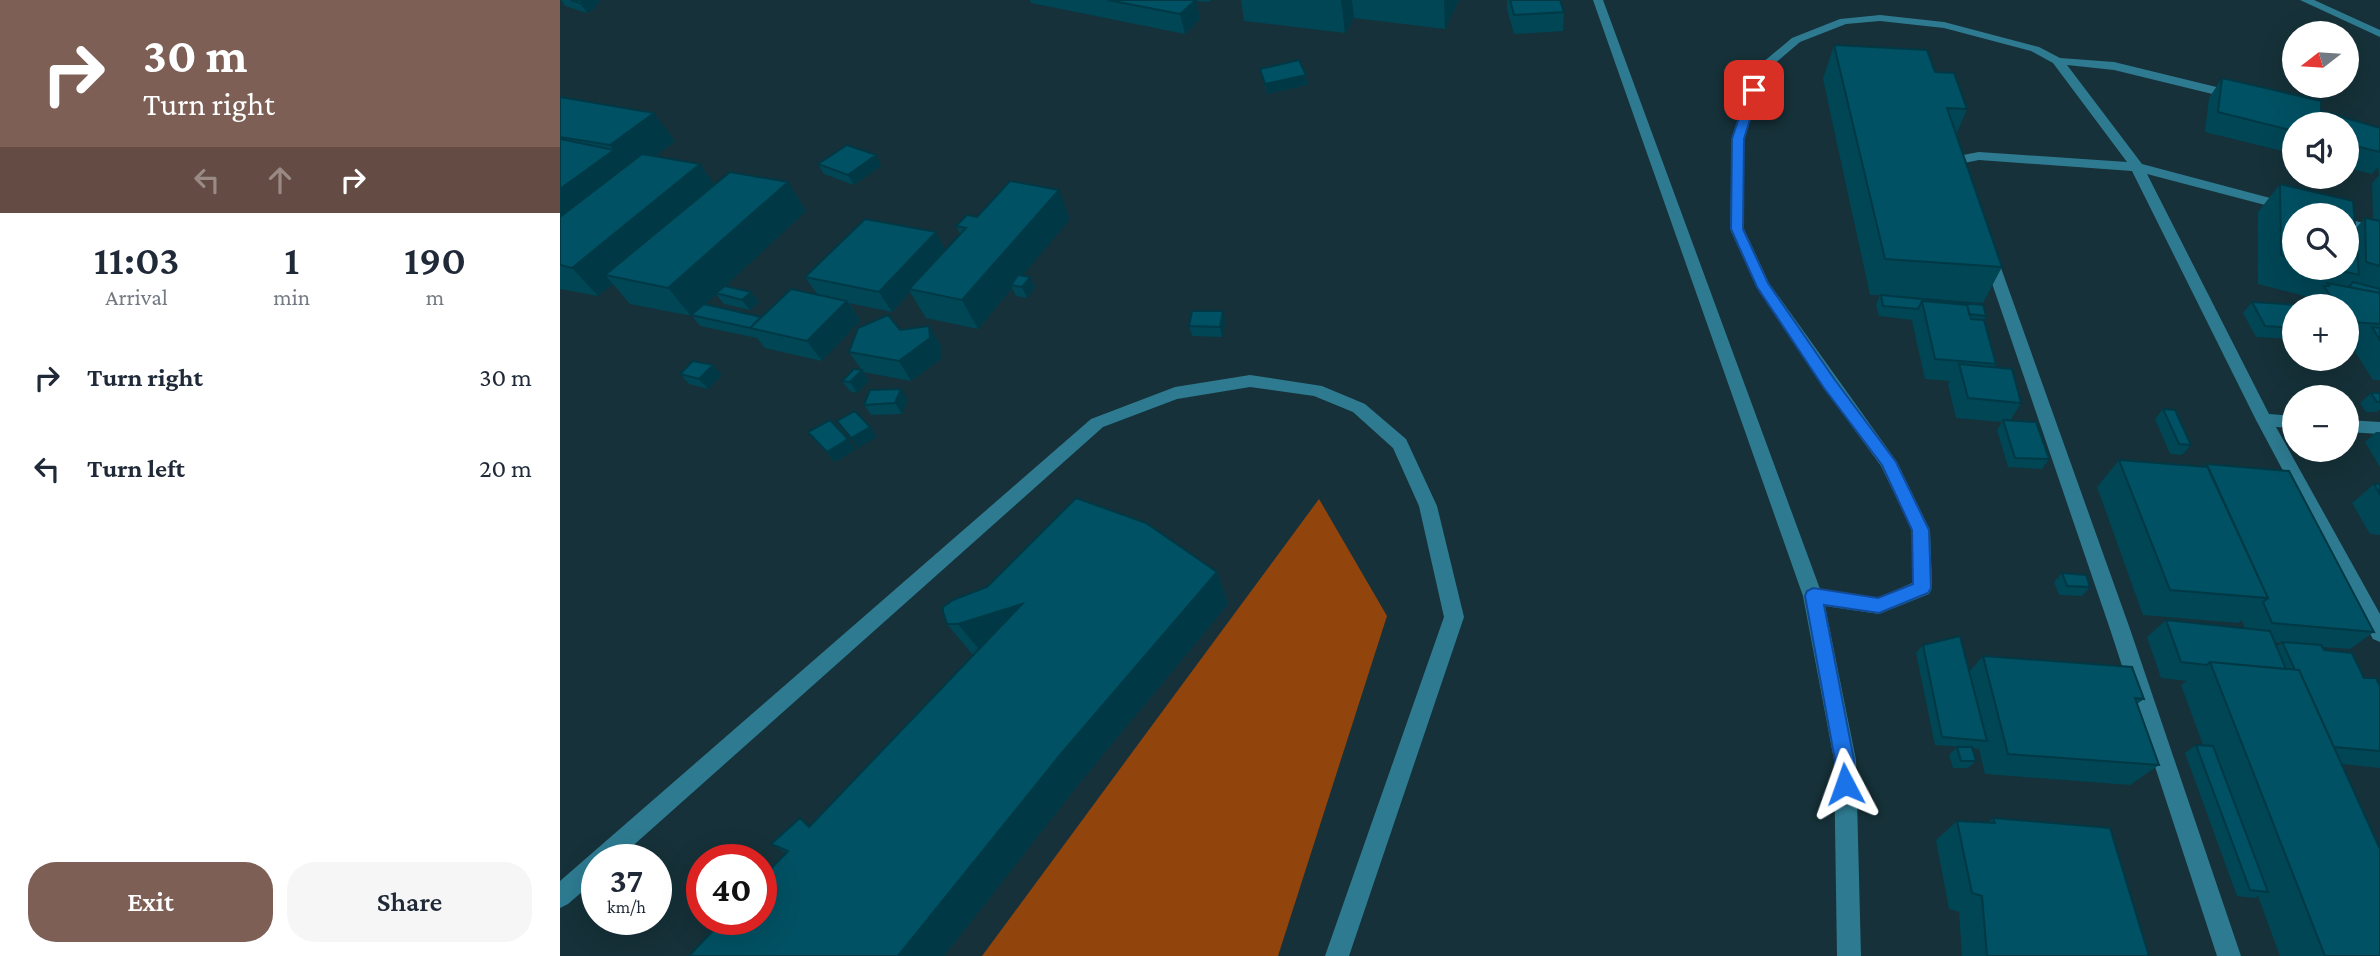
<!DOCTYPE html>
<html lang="en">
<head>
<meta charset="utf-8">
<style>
  :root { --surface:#fff; --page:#f6f6f7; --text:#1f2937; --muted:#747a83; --accent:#7d5f55 }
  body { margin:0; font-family:"Crimson Pro",serif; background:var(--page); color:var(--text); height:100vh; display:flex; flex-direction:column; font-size:26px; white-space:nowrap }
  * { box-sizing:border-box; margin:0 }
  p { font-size:23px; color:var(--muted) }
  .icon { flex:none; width:38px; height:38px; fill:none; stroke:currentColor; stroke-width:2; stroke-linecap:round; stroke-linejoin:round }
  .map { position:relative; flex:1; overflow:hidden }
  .side { display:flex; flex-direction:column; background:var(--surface); width:560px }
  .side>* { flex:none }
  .hud { background:#7d5f55; color:#fff; overflow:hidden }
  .needle { width:46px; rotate:253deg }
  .buttons { position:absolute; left:1722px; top:21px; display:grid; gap:14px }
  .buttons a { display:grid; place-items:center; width:77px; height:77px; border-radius:50%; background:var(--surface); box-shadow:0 7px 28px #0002; font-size:35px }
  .speed { position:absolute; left:21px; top:844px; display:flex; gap:14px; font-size:35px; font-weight:700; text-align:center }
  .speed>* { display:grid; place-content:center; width:91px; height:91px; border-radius:50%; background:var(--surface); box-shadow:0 7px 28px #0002; line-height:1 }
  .speed small { font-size:18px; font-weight:400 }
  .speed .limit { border:10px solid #d22; background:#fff; color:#111 }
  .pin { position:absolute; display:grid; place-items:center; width:60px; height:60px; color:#fff; margin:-30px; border-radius:14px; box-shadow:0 4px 10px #0006 }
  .me { position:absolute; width:77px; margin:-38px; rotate:356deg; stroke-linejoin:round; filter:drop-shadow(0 0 5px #0008) }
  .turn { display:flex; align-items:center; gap:24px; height:147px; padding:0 28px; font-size:32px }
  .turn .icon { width:91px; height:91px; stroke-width:2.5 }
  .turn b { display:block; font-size:49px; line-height:60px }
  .lanes { display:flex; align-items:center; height:66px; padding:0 28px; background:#0003; justify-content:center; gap:35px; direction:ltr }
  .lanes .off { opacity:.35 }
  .eta { display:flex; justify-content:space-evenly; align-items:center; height:119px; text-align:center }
  .eta b { font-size:42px; font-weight:600; line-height:49px }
  .primary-button { display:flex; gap:14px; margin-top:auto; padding:14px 28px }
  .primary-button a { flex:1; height:80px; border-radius:28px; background:var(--accent); color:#fff; font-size:28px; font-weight:600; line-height:80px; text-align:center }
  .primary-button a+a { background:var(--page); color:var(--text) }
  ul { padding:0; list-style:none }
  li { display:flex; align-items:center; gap:21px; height:91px; padding:0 28px }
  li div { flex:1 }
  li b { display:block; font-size:26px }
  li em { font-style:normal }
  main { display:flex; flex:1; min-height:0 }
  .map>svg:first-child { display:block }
</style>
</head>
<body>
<main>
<section class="side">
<div class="hud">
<div class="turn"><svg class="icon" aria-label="right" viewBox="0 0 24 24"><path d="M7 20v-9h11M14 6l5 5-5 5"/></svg><div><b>30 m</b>Turn right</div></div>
<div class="lanes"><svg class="icon off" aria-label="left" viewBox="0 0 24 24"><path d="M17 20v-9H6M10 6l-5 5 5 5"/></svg><svg class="icon off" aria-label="ahead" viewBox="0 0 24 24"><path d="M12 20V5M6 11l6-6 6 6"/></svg><svg class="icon" aria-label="right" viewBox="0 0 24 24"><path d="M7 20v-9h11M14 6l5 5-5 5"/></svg></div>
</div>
<div class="eta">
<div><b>11:03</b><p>Arrival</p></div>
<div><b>1</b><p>min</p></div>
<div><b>190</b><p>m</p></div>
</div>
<ul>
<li><svg class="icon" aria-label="right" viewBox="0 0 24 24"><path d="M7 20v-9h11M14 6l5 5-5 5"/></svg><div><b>Turn right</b></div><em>30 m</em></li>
<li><svg class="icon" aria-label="left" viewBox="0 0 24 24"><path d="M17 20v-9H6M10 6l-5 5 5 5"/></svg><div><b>Turn left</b></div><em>20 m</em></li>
</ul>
<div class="primary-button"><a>Exit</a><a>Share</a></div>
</section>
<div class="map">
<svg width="1820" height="956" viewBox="0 0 1820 956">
  <rect width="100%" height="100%" fill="#163139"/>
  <!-- forest -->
  <path fill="#92440d" d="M759 499 827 616 718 956H422Z"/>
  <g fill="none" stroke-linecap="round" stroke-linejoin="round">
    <!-- minor -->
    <path fill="#2e7b91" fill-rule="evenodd" d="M1033 0H1043L1260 589 1318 598 1352 583V530L1321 466 1264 388 1197 288 1170 229 1172 139 1196 68 1232 38 1280 19 1320 15 1384 22 1479 47 1500 58 1554 62 1681 93V99L1677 100 1554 70 1507 65 1582 164 1763 212 1765 215H1743L1587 174 1709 414 1734 416V428L1716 427 1820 614V642L1813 639 1696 420 1572 171 1419 160 1404 163 1409 175 1407 178H1397L1390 160 1392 157 1419 152 1567 162 1493 63 1471 51 1384 28 1320 21 1286 24 1240 42 1207 70 1184 139V229L1209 283 1337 462 1370 530 1372 588 1369 594 1319 614 1265 606 1296 760 1301 956H1277L1274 760 1243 596Z
      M1740 0H1754L1820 30V37Z
      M1787 219 1820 227V235L1787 227Z
      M1429 249 1436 254 1570 629 1681 956H1657L1550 629 1422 254Z
      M690 375 762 386 805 404 846 439 877 506 904 617 789 956H765L884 617 859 506 833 448 793 412 754 396 690 387 617 399 543 427 58 859H37V879L8 904 0 908V881L531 419 615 387Z
      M1787 420 1820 422V434L1787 432Z"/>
  </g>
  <!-- wall -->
  <path fill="#004655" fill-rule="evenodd" d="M1 0H38L40 3 35 6 36 8 27 13 5 6Z
    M470 0H651L649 2 636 1 640 19 625 34 471 3Z
    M681 0H899L885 29 794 18 785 33 684 21Z
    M947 0H1000L1004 12 1003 31 954 34 947 9Z
    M1274 45 1375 72 1407 109 1396 135 1442 267 1423 303 1337 296 1426 316 1424 320 1436 364 1434 367 1461 403 1450 421 1489 459 1482 469 1448 467 1437 430 1442 422 1396 418 1388 384 1390 381 1365 379 1352 321 1353 320 1319 316 1316 305 1320 295H1310L1263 79Z
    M700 69 746 75 747 85 707 94Z
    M1662 78 1761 111 1820 128V221L1813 219 1812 183 1819 175 1818 167 1812 174 1787 168V124H1734V154L1645 132 1649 98Z
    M0 97 115 141 94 157 140 164 154 185 228 182 246 211 165 286 191 292 199 302 190 310 164 304 156 294 145 304 201 317 257 294 245 277 376 232 385 250 400 234 396 226 417 217 510 219 462 275 475 287 467 298 456 296 452 288 418 329 366 318 350 292 332 312 289 303 300 321 262 361 205 348 197 338 140 326 132 316 70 304 53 284 38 296 0 289Z
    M316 155 321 166 294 185 264 174 258 164Z
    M1720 184 1795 229 1805 218 1820 221V380H1813L1792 347 1796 343H1787V306H1747L1753 298 1698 284V212ZM1734 215 1787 268H1734Z
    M1692 302 1734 306V339L1696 337 1683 313Z
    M666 321 662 337 632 336 629 326Z
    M369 326 381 346 382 358 351 381 303 372 289 352 340 330Z
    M153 365 162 375 148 389 129 384 120 374Z
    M302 370 309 381 297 393 290 391 282 381Z
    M1811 393H1820V409L1817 412H1806L1800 403Z
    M348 399 342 414 311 415 304 405Z
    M1603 409 1631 445 1622 455 1610 454 1595 419Z
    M248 432 296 449 275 462Z
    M1816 432H1820V467L1805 442Z
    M1559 460 1644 466 1646 464 1814 632 1790 649 1762 647 1764 650 1804 678 1820 686V768L1782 764 1820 956H1720L1698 896 1695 898 1677 896 1625 753 1636 745H1643L1621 685 1627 681 1601 678 1587 637 1606 620 1685 629 1682 620 1678 623 1583 615 1537 487ZM1714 642 1722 643 1716 647Z
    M1820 483V535L1810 534 1792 503 1814 484H1819Z
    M657 572 668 604 521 781 384 956H129L226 853 211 844 251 825 414 654H412L387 624Z
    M1502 573 1530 587 1522 596 1499 595 1494 582Z
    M1363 645 1409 672 1423 656 1584 699 1577 704 1599 765 1570 785 1425 774 1419 749 1412 748 1416 761 1408 768H1393L1389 755 1397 747H1405L1375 745 1356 653Z
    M1433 818 1589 956H1402L1399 912 1389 909 1376 840 1397 821 1428 823Z"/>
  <!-- shaded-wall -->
  <path fill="#003945" d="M25 0H38L40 3 35 6 36 8 27 13 20 3Z
    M636 0 640 19 625 34 620 14Z
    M781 0H792L794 18 785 33Z
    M884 0H899L885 29Z
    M746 75 747 85 707 94 705 84Z
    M94 113 115 141 72 173 0 236V189L54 150 50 145Z
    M316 155 321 166 294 185 288 175Z
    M140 164 160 193 105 239 45 275 53 284 38 296 12 268Z
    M228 182 246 211 132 317 108 288Z
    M499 190 510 219 454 286 451 285 452 288 418 329 402 300Z
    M376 232 386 252 349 289 350 292 332 312 319 292Z
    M470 277 475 287 467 298 462 287Z
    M191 292 199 302 190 310 182 300Z
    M287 301 300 321 262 361 247 341Z
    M663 311 666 321 662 337 660 327Z
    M369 326 381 346 382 358 351 381 339 361Z
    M153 365 162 375 148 389 139 379Z
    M302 370 309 381 297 393 290 382Z
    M341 389 348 399 342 414 335 403Z
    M310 427 317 437 298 448 291 438Z
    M288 439 296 449 275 462 267 452Z
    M657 572 668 604 521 781 384 956H338L500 755Z
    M462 604 423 654 398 624Z
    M240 818 276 841 249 827Z"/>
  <!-- building -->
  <path fill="#005163" stroke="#003945" stroke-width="2" d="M11 0H25L20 3Z
    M548 0H636L620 14Z
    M950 0H1000L1004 12 954 15Z
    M1274 45 1367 50 1375 72 1394 73 1407 109 1387 108 1442 267 1325 259Z
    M739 60 746 75 705 84 700 69Z
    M1662 78 1761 101V124H1734V131L1658 112Z
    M0 97 94 113 50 145 0 137Z
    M1761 111 1788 118V119L1765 112 1761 118Z
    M1765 112 1820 128V152L1787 144V124H1764Z
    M0 139 54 150 0 189Z
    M287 145 316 155 288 175 258 164Z
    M82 154 140 164 12 268 0 265V217Z
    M170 172 228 182 108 288 45 275Z
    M450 181 499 190 402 300 349 289 406 228 396 226 407 215 417 217Z
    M1720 184 1793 201 1799 275 1770 268H1787V215H1734V259L1721 255Z
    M113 217H115L99 230H98Z
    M1805 218 1820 221V266L1806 262Z
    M305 219 376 232 319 292 245 277Z
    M458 275 470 277 462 287 451 285Z
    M1793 282 1820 289V293L1789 287Z
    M1767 283 1820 293V324L1791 322 1787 314V306L1776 305 1764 286H1769Z
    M165 286 191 292 182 300 156 293Z
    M231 289 287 301 247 341 190 328Z
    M1321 295 1423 305 1426 316 1409 314 1407 305 1362 301 1358 309 1323 306Z
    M1362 301 1407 305 1411 319 1424 320 1436 364 1375 359Z
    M1692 302 1740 305 1741 306H1734V328L1705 326Z
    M144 304 201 317 190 328 131 315Z
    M632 311H663L660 327 629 326Z
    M328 315 340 330 369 326 370 338 339 361 289 352 298 328Z
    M1812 327 1820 328V340Z
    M133 361 153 365 139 379 120 374Z
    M1399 364 1452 369 1461 403 1408 398Z
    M294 369 302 370 290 382 282 381Z
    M341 389 335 403 304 405 310 390Z
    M1811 393H1820V402H1817Z
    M1603 409 1615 410 1631 445 1619 444Z
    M295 411 310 427 291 438 277 421Z
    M270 420 288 439 267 452 248 432Z
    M1443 420 1476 422 1489 459 1455 458Z
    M1559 460 1648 467 1708 598 1610 590Z
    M1646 464 1729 471 1814 632 1712 623 1703 602 1708 598Z
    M1814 484H1820V494Z
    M516 498 586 523 657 572 500 755 338 956H129L164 919H201V879L228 851 211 844 240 818 249 827 462 604 398 624H387L383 612V607L393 600 427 587Z
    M1502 573 1526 575 1530 587 1507 586Z
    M1606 620 1710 631 1726 669 1650 662 1647 665 1621 662Z
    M1400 636 1427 741 1382 737 1363 645Z
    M1722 642 1761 645 1764 650 1792 653 1804 678H1816L1820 686V751L1774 747 1739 670H1735Z
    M1423 656 1572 667 1584 699 1575 698 1599 765 1448 754Z
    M1650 662 1739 670 1820 849V956H1765Z
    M1636 745 1653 746 1708 892 1690 890Z
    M1397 747H1412L1416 761H1401Z
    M1433 818 1550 828 1589 956H1427L1422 896 1412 893 1397 821 1435 823Z"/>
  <!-- route -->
  <path fill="#1a73e8" stroke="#114b97" stroke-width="2" d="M1194 87 1199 90 1184 139 1183 229 1208 283 1275 380 1336 462 1369 530 1371 588 1368 593 1319 613 1264 605 1294 760 1295 784 1292 791 1285 794 1278 791 1275 784V760L1245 596 1247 591 1253 588 1318 598 1353 584 1352 530 1322 465 1264 388 1197 287 1171 229 1172 139 1188 90Z"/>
</svg>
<div class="buttons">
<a><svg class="needle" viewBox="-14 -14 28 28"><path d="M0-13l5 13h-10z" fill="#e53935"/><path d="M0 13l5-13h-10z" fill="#747a83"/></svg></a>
<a><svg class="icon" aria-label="sound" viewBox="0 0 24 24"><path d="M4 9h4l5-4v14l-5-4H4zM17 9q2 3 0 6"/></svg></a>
<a><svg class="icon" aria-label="search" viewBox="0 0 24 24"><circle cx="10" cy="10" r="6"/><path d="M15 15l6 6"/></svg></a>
<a>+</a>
<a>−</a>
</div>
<div class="speed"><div>37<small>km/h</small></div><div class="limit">40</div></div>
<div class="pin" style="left:1194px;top:90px;background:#d93025"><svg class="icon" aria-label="arrive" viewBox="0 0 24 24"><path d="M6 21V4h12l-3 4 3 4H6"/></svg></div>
<svg class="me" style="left:1285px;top:784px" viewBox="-20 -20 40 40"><path d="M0-17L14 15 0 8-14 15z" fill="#1a73e8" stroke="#fff" stroke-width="4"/></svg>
</div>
</main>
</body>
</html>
